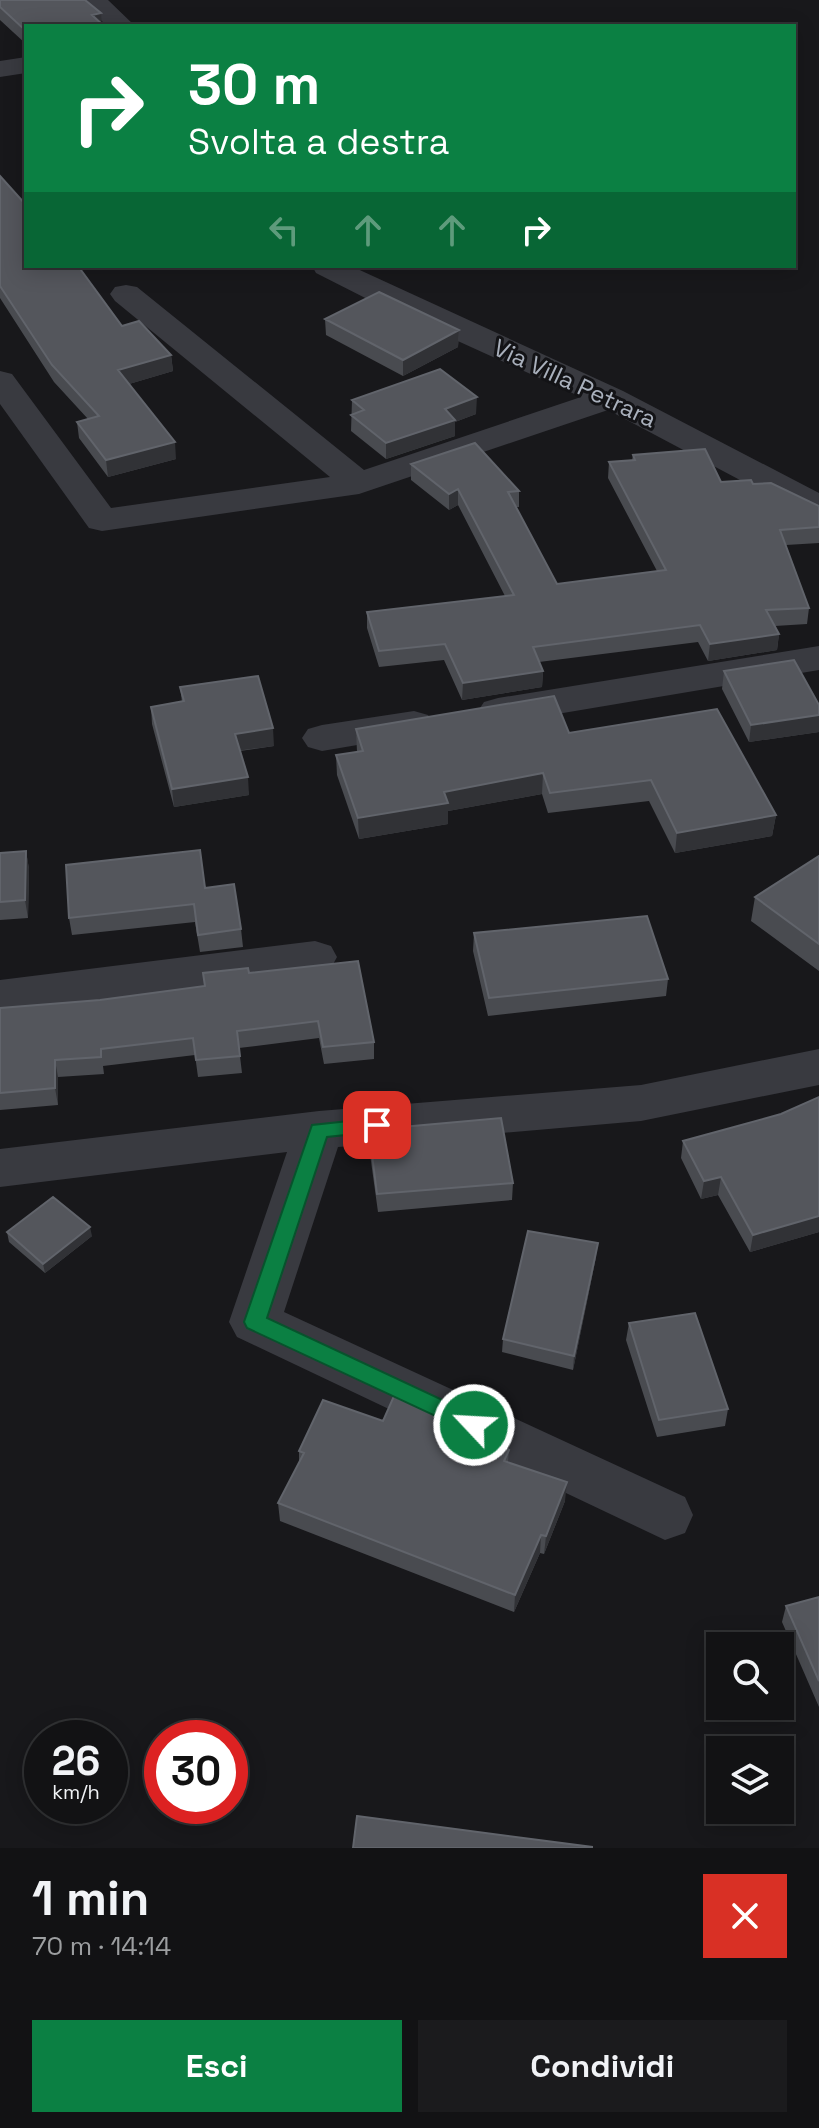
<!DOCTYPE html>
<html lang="it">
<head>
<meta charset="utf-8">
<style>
  :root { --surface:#121214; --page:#1b1b1d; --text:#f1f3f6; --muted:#9c9ea0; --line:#313234; --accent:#0b8043 }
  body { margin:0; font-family:"Space Grotesk",sans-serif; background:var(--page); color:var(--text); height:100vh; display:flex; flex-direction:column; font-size:30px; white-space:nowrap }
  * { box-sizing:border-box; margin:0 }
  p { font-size:26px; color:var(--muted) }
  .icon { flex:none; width:44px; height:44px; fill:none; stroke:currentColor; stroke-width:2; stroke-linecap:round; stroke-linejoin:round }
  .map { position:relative; height:1848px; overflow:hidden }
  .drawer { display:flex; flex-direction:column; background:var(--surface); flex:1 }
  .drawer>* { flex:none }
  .guide { position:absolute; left:24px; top:24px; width:772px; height:244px; border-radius:0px; box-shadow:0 4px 20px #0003,0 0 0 2px var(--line); background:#0b8043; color:#fff; overflow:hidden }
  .controls { position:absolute; left:706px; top:1632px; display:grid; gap:16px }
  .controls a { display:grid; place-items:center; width:88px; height:88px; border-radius:0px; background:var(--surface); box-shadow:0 4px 20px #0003,0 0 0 2px var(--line); font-size:40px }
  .speed { position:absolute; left:24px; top:1720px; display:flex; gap:16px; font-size:40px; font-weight:700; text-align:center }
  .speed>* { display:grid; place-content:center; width:104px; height:104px; border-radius:50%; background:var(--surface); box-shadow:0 4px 20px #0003,0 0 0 2px var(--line); line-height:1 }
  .speed small { font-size:20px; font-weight:400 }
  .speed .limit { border:12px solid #d22; background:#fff; color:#111 }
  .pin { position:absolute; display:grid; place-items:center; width:68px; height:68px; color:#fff; margin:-34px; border-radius:16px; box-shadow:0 4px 12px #0006 }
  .me { position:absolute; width:88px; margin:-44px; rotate:295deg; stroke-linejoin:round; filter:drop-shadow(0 0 6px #0008) }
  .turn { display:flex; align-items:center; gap:28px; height:168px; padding:0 32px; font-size:36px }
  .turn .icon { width:104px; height:104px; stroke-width:2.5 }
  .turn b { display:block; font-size:56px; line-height:68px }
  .lanes { display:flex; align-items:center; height:76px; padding:0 32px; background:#0003; justify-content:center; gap:40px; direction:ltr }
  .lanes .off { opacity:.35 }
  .round { display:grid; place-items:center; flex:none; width:84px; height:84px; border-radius:0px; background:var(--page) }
  .overview { display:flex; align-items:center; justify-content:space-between; height:136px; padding:0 32px }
  h1 { font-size:48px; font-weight:800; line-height:60px }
  .action { display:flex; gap:16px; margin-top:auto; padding:16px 32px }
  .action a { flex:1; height:92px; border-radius:0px; background:var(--accent); color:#fff; font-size:32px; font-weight:800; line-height:92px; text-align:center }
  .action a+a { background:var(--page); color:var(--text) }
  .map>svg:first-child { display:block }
</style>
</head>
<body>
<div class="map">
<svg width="819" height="1848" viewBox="0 0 819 1848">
  <rect width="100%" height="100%" fill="#18181b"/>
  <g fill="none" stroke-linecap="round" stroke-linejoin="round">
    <!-- street -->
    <path fill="#393a40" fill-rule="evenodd" d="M80 0H108L135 26H107Z
      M26 57V73L0 77V61Z
      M312 266H351L623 391 819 493V518L806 515 608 410 359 494 102 531 89 528 0 404V371L12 374 111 508 330 477 115 301 110 294 115 287 126 285 137 287 364 470 581 397 383 307 316 273Z
      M819 646V670L498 724 484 720 478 711 484 702 498 698Z
      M414 711 428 715 434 724 428 733 322 751 308 747 302 738 308 729 322 725Z
      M315 941 331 946 337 957 331 968 315 973 0 1014V980Z
      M819 1049V1085L641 1121 338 1147 284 1312 685 1497 693 1515 685 1533 665 1540 237 1337 229 1322 287 1152 0 1187V1149L319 1111 641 1085Z"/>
  </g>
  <!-- wall -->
  <path fill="#494b50" d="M0 0 26 26V44L0 20Z
    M0 176 122 326 171 355 173 371 129 384 176 459 108 477 79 438 77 422 88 419 54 382 0 298Z
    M325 319 459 330 458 347 403 376 326 335Z
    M352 400 476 414 455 422V436L386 459 351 431Z
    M633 455 721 482 753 484 819 506V543L786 545 809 608 807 624 775 626 779 634 777 650 708 661 698 642 539 662 543 671 542 687 462 700 444 660 379 667 367 628V612L505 596 458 505 449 510 411 480V464L519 491V507H516L557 584 657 571 608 478 609 462 632 460Z
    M724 671 819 705V732L749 742 722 689Z
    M180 687 274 746 240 751 249 795 174 807 152 724 151 707 182 702Z
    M356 729 569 733 776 815 772 836 675 853 649 801 548 813 542 794 448 811V824L359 839 337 775 336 755 357 752Z
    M26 851 29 869 28 918 0 920V853Z
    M819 856V971L751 921 755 897Z
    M205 888 241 929 243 947 200 952 195 922 72 935 69 918Z
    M474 933 668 979 666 996 488 1016 473 951Z
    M249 973 374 1042V1059L324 1064 319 1038 239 1048 242 1073 198 1077 195 1055 103 1066 104 1074 58 1077V1105L0 1110V1008L100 1000 204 986Z
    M819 1097V1232L750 1252 718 1195 701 1199 681 1158 683 1141 781 1114Z
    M369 1130 513 1183 512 1200 378 1212 369 1147Z
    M7 1232 92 1236 45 1273 9 1242Z
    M596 1257 573 1370 502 1352 503 1339Z
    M629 1323 728 1409 725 1426 657 1437 626 1340Z
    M383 1421 509 1450 508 1462 565 1501 544 1554 540 1553 514 1612 280 1521 278 1503 299 1462V1451Z
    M819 1597V1707L782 1622 786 1606Z"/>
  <!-- shaded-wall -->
  <path fill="#313236" d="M101 13 102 26 92 15Z
    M459 330 458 347 403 376V360Z
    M171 355 173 371 119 387 118 370Z
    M477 397 476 414 455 422V436L386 459V443L445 409Z
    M175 442 176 459 108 477 106 460Z
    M458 489V505L449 510V494Z
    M779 634 777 650 708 661 710 644Z
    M543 671 542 687 462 700 463 683Z
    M819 715V732L749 742 751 725Z
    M273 728 274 746 236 751 235 734Z
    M543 773 542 794 448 811V824L359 839 358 818 444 792Z
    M248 777 249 795 174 807 172 789Z
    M776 815 772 836 675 853 677 833Z
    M26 851 29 869 28 918 25 900Z
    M55 1060 58 1077V1105L55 1088Z
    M721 1177 718 1195 701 1199 704 1181Z
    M819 1216V1232L750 1252 753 1235Z
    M90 1227 92 1236 45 1273 43 1264Z
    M598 1243 596 1257 573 1370 574 1356Z
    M567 1482 565 1501 544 1554 546 1536Z
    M541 1535 540 1553 514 1612 515 1595Z"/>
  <!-- building -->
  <path fill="#54565c" stroke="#61646b" stroke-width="2" d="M0 0H85L101 13 92 15 104 26H26V31L0 7Z
    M0 176 26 205V266H78L122 326 139 321 171 355 118 370 175 442 106 460 77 422 99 416 52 365 0 286Z
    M379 292 459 330 403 360 325 319Z
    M440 369 477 397 445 409 455 420 386 443 351 415 364 410 352 400Z
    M475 443 519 491 508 492 557 584 666 570 609 462 635 460 633 455 705 449 721 482 751 480 753 484 771 483 819 506V527L780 530 809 608 766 610 779 634 710 644 700 625 533 647 543 671 463 683 445 644 379 651 367 612 514 595 458 489 449 494 411 464Z
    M794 660 819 705V715L751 725 724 671Z
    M258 676 273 728 235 734 248 777 172 789 151 707 184 701 180 687Z
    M554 696 569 733 717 709 776 815 677 833 651 780 550 793 543 773 444 792 448 803 358 818 336 755 363 751 356 729Z
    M200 850 205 888 234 884 241 929 198 935 194 904 69 918 66 865Z
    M26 851 25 900 0 902V853Z
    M819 856V944L755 897Z
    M647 916 668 979 489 998 474 933Z
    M358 961 374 1042 323 1047 318 1021 237 1031 240 1056 196 1060 193 1038 101 1049V1057L55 1060V1088L0 1093V1008L100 1000 205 986 203 973 248 968 249 973Z
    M819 1097V1216L753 1235 721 1177 704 1181 683 1141 781 1114Z
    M501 1118 513 1183 377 1194 369 1130Z
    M53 1197 90 1227 43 1264 7 1232Z
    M528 1231 598 1243 574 1356 503 1339Z
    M695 1313 728 1409 659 1420 629 1323Z
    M394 1396 509 1450 504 1461 567 1482 546 1536 541 1535 515 1595 278 1503 304 1453 299 1451 323 1400 383 1421Z
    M819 1597V1681L786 1606Z
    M357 1816 592 1847V1848H353Z"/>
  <!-- route -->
  <path fill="#0b8043" stroke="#07532c" stroke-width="2" d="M377 1118 384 1120 387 1125 384 1131 327 1137 267 1318 481 1418 485 1425 481 1431 474 1434 247 1328 244 1322 312 1125Z"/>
  <g text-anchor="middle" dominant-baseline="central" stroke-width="6" stroke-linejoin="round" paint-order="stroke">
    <!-- far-street labels -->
    <g font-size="24" fill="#a9b0bc" stroke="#131316">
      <text transform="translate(575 383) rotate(25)">Via Villa Petrara</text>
    </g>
  </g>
</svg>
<div class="controls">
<a><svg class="icon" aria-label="search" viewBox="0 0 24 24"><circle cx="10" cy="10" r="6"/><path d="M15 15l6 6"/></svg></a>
<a><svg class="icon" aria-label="layers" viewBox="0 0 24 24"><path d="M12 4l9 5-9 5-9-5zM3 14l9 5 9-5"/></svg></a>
</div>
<div class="speed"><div>26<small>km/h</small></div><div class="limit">30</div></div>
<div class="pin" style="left:377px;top:1125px;background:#d93025"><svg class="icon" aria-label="arrive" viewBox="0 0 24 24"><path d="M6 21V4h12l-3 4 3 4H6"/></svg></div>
<svg class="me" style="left:474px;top:1425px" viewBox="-20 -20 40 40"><circle r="17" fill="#0b8043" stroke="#fff" stroke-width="3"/><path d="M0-11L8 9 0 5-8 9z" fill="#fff"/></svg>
<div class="guide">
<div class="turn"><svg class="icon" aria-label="right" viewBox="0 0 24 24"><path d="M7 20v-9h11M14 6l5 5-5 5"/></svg><div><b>30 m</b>Svolta a destra</div></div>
<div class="lanes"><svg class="icon off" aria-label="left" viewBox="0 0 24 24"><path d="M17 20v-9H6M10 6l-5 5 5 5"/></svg><svg class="icon off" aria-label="ahead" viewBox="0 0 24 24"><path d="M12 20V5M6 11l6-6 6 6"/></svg><svg class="icon off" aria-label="ahead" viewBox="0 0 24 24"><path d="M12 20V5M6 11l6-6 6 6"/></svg><svg class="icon" aria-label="right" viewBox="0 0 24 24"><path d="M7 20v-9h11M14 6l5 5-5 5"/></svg></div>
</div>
</div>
<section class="drawer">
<div class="overview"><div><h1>1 min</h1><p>70 m · 14:14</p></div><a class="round" style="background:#d93025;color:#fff"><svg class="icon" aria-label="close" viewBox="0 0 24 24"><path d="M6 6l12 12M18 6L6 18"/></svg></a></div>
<div class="action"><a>Esci</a><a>Condividi</a></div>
</section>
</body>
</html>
